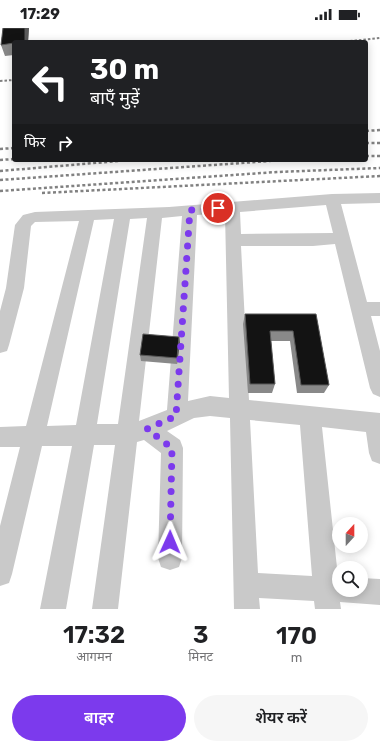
<!DOCTYPE html>
<html lang="hi">
<head>
<meta charset="utf-8">
<style>
  :root { --surface:#fff; --page:#f6f6f6; --text:#202124; --muted:#757577; --accent:#7c3aed }
  body { margin:0; font-family:Rubik,"Noto Sans Devanagari",sans-serif; background:var(--page); color:var(--text); height:100vh; display:flex; flex-direction:column; font-size:15px; white-space:nowrap }
  * { box-sizing:border-box; margin:0 }
  p { font-size:13px; color:var(--muted) }
  .icon { flex:none; width:22px; height:22px; fill:none; stroke:currentColor; stroke-width:2; stroke-linecap:round; stroke-linejoin:round }
  .map { position:relative; height:581px; overflow:hidden }
  .panel { display:flex; flex-direction:column; background:var(--surface); flex:1 }
  .panel>* { flex:none }
  .guide { position:absolute; left:12px; top:12px; width:356px; height:122px; border-radius:4px; box-shadow:0 2px 10px #0003; background:#202124; color:#fff; overflow:hidden }
  .needle { width:26px; rotate:21deg }
  .tools { position:absolute; left:332px; top:489px; display:grid; gap:8px }
  .tools a { display:grid; place-items:center; width:36px; height:36px; border-radius:50%; background:var(--surface); box-shadow:0 2px 10px #0003; font-size:20px }
  .pin { position:absolute; display:grid; place-items:center; width:34px; height:34px; color:#fff; margin:-17px; border:2px solid #fff; border-radius:50%; box-shadow:0 1px 4px #0007 }
  .me { position:absolute; width:44px; margin:-22px; rotate:1deg; stroke-linejoin:round; filter:drop-shadow(0 0 3px #0008) }
  .turn { display:flex; align-items:center; gap:14px; height:84px; padding:0 12px; font-size:18px }
  .turn .icon { width:52px; height:52px; stroke-width:2.5 }
  .turn b { display:block; font-size:28px; line-height:34px }
  .then { display:flex; align-items:center; height:38px; padding:0 12px; background:#0003; gap:8px; font-size:15px }
  .eta { display:flex; justify-content:space-evenly; align-items:center; height:68px; text-align:center }
  .eta b { font-size:24px; font-weight:600; line-height:28px }
  .cta { display:flex; gap:8px; margin-top:auto; padding:8px 12px }
  .cta a { flex:1; height:46px; border-radius:24px; background:var(--accent); color:#fff; font-size:16px; font-weight:600; line-height:46px; text-align:center }
  .cta a+a { background:var(--page); color:var(--text) }
  .status { display:flex; justify-content:space-between; align-items:center; height:28px; padding:0 20px; background:var(--surface); direction:ltr }
  .status svg { height:11px; fill:currentColor }
  .map>svg:first-child { display:block }
</style>
</head>
<body>
<div class="status"><b>17:29</b><svg viewBox="0 0 49 12"><path d="M0 12V9h3v3zM5 12V6h3v6zM10 12V3h3v9zM15 12V0h3v12zM26 1h20v11H26zM47 4h2v5h-2z"/></svg></div>
<div class="map">
<svg width="380" height="581" viewBox="0 0 380 581">
  <rect width="100%" height="100%" fill="#fff"/>
  <g fill="none" stroke-linecap="round" stroke-linejoin="round">
    <!-- minor -->
    <path fill="#c9c9c9" fill-rule="evenodd" d="M380 165V175L341 176 367 274H380V288H371L380 323V369L373 366 370 360 335 216 313 218H241L249 372 380 385V436L372 433 369 425 366 404 322 399 338 549H339V562H361V550L380 551V577L340 574 341 581H315L314 573 259 570 260 581H234L230 390 210 388 194 390 167 403 180 412 183 420 182 530 179 539 170 542 161 539 158 530 161 425 144 412 137 414 118 581H92L115 417H94L66 581H40L72 418H42L12 546 9 555 0 558V498L20 419H0V399L26 398 79 193 35 194 31 198 24 260 9 317 7 323 0 325V283L6 260 15 197 23 187 35 184 169 179 332 166ZM326 177 333 205 241 206 240 184ZM225 185 229 370 210 368 188 373 197 187ZM182 188 167 382 139 393 162 190ZM147 190 118 396H97L130 191ZM114 191 76 397 47 398 94 192ZM250 392 300 397 312 548 258 545Z"/>
    <!-- rail-far1 -->
    <path stroke="#818181" stroke-width="2" stroke-dasharray="2.5 2" stroke-linecap="butt" d="M341 14 380 10
      M0 53 14 52"/>
    <!-- rail -->
    <path stroke="#818181" stroke-width="2.5" stroke-dasharray="3 2.5" stroke-linecap="butt" d="M366 103 380 102
      M366 115H380
      M0 121 14 120
      M366 128H380
      M0 132 14 131
      M0 143 130 132
      M0 152 284 132
      M0 163 277 144 380 140
      M42 165 380 148"/>
  </g>
  <!-- wall -->
  <path fill="#898989" d="M3 0H29L28 14H14V27L5 28 1 17Z
    M245 286H316L329 357 324 365H297L290 313H271L275 356 272 365H248L243 296Z
    M179 309 180 315 177 336 141 333 140 327Z"/>
  <!-- shaded-wall -->
  <path fill="#5a5a5a" d="M25 0H29L28 14H25Z
    M179 309 180 315 177 336V330Z"/>
  <!-- building -->
  <path fill="#131313" stroke="#5a5a5a" d="M3 0H25V14H14V15L1 17Z
    M245 286H316L329 357H301L293 303H270L275 356H250Z
    M143 306 179 309 177 330 140 327Z"/>
  <g fill="none" stroke-linecap="round" stroke-linejoin="round">
    <!-- route -->
    <path stroke="#7c3aed" stroke-width="7" stroke-dasharray="0 12.6" d="M170 514 172 420 147 401 176 388 190 182 218 180"/>
  </g>
</svg>
<div class="tools">
<a><svg class="needle" viewBox="-14 -14 28 28"><path d="M0-13l5 13h-10z" fill="#e53935"/><path d="M0 13l5-13h-10z" fill="#757577"/></svg></a>
<a><svg class="icon" aria-label="search" viewBox="0 0 24 24"><circle cx="10" cy="10" r="6"/><path d="M15 15l6 6"/></svg></a>
</div>
<div class="pin" style="left:218px;top:180px;background:#d93025"><svg class="icon" aria-label="arrive" viewBox="0 0 24 24"><path d="M6 21V4h12l-3 4 3 4H6"/></svg></div>
<svg class="me" style="left:170px;top:514px" viewBox="-20 -20 40 40"><path d="M0-17L14 15 0 8-14 15z" fill="#7c3aed" stroke="#fff" stroke-width="4"/></svg>
<div class="guide">
<div class="turn"><svg class="icon" aria-label="left" viewBox="0 0 24 24"><path d="M17 20v-9H6M10 6l-5 5 5 5"/></svg><div><b>30 m</b>बाएँ मुड़ें</div></div>
<div class="then">फिर<svg class="icon" aria-label="right" viewBox="0 0 24 24"><path d="M7 20v-9h11M14 6l5 5-5 5"/></svg></div>
</div>
</div>
<section class="panel">
<div class="eta">
<div><b>17:32</b><p>आगमन</p></div>
<div><b>3</b><p>मिनट</p></div>
<div><b>170</b><p>m</p></div>
</div>
<div class="cta"><a>बाहर</a><a>शेयर करें</a></div>
</section>
</body>
</html>
